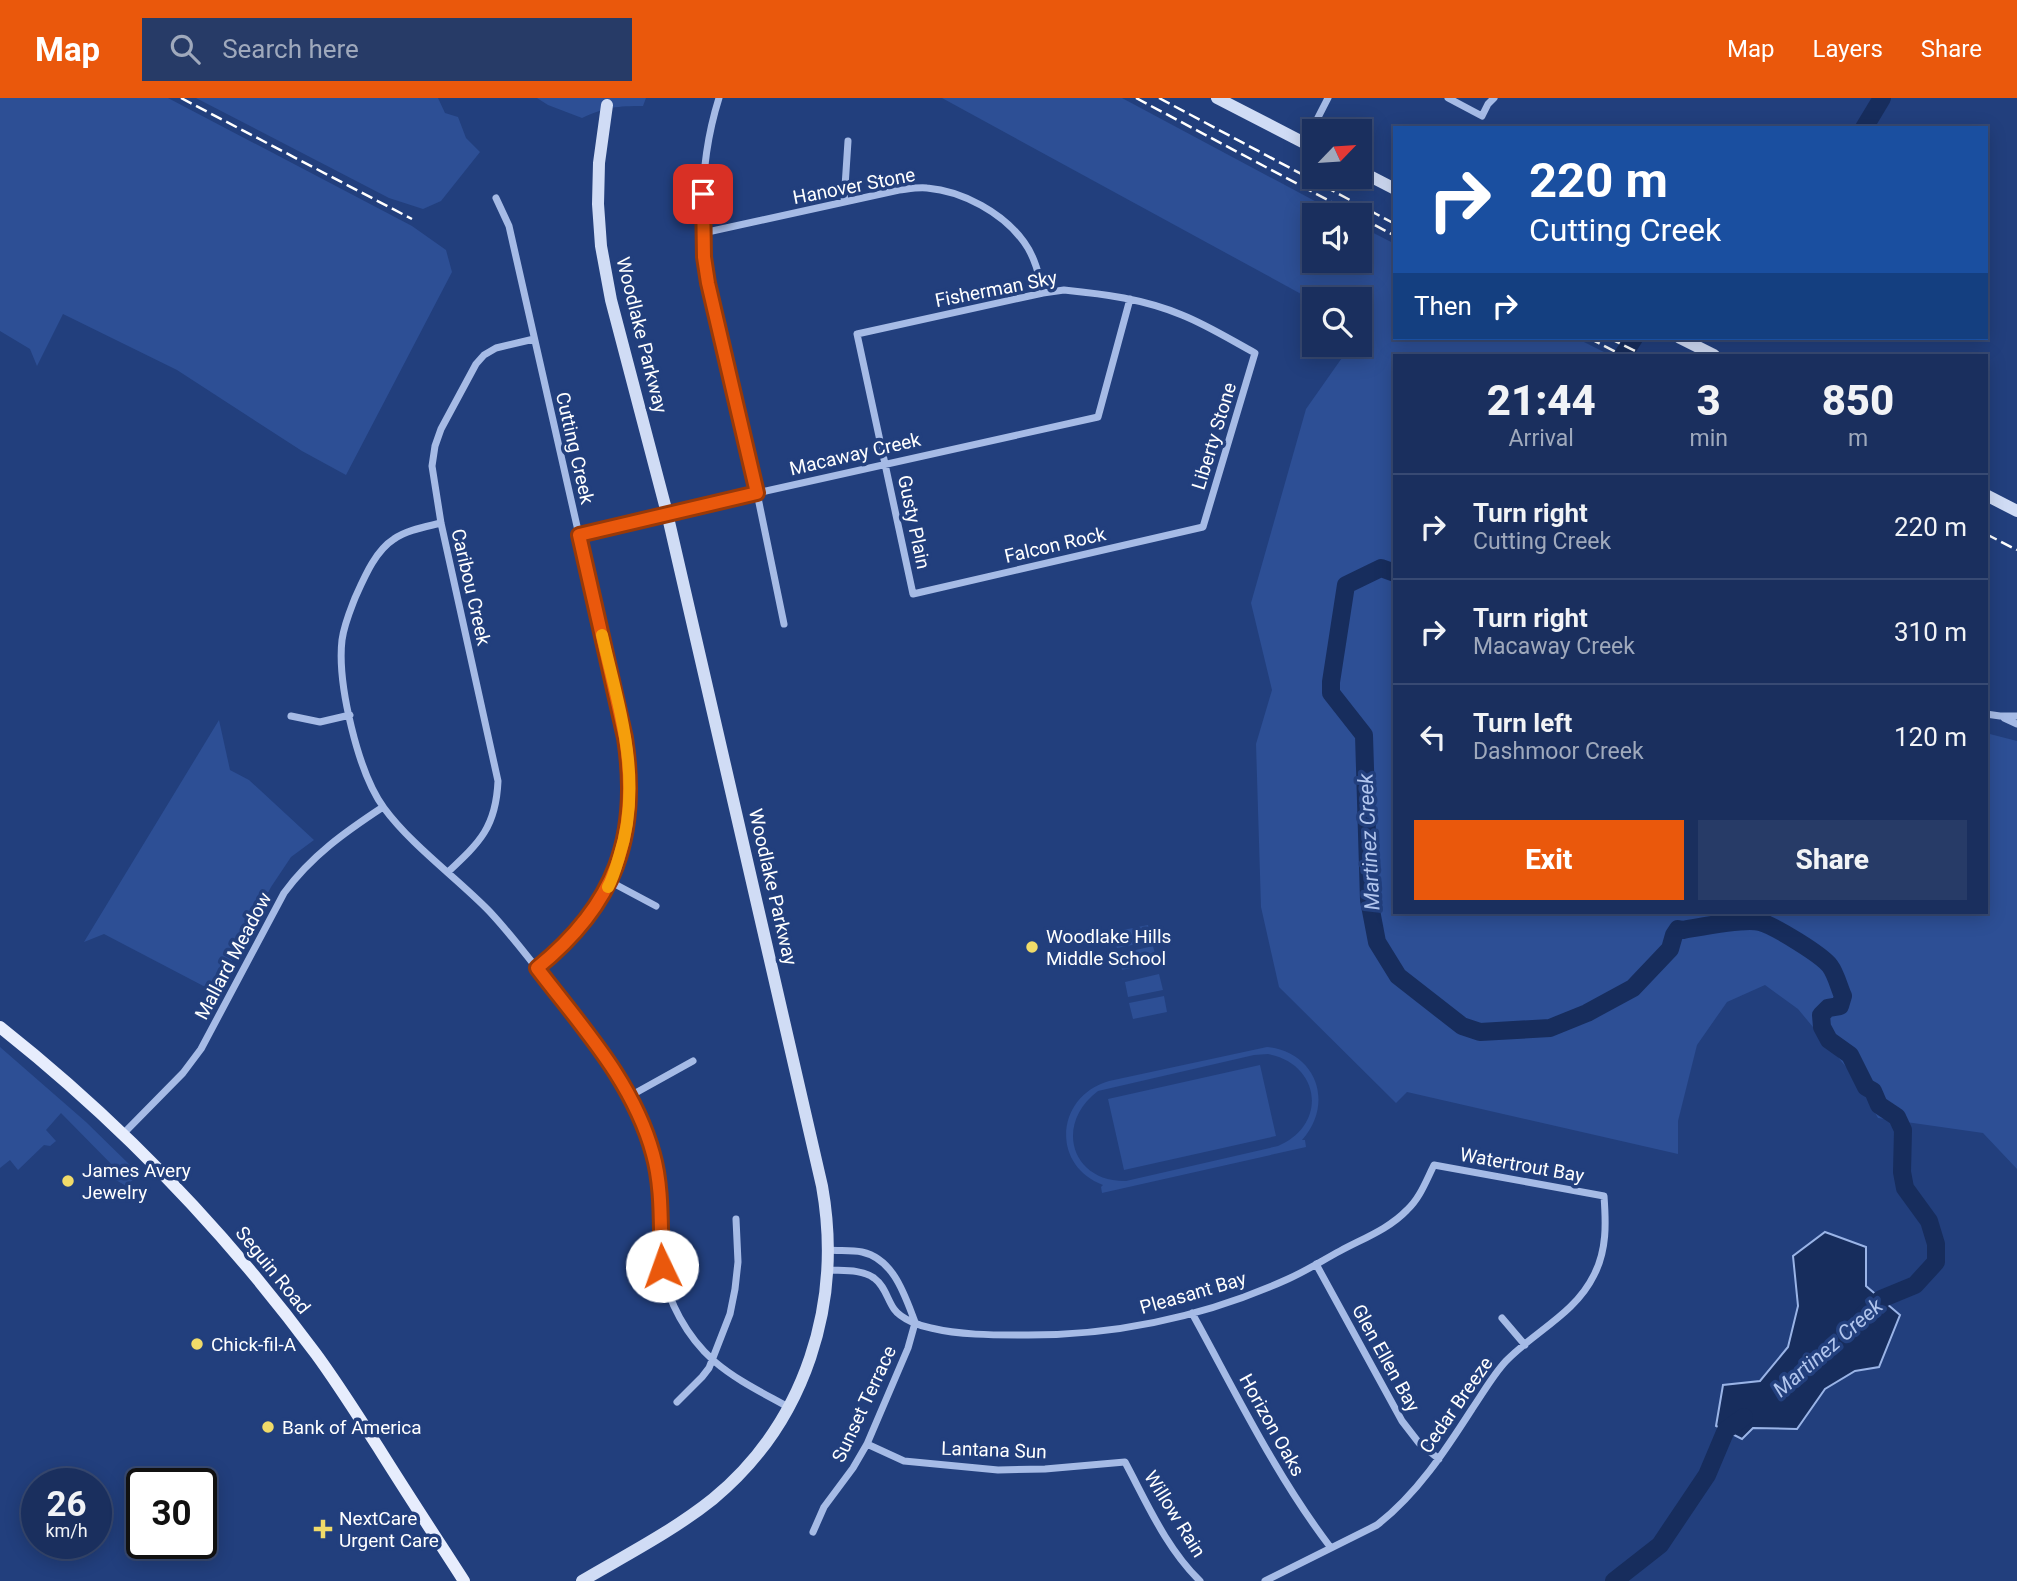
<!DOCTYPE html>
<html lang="en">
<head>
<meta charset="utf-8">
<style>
  :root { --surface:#1a2f5e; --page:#273b67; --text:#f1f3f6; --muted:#9fa9bc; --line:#384a73; --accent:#ea580c }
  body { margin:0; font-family:Roboto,sans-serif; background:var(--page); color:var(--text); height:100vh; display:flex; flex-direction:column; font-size:26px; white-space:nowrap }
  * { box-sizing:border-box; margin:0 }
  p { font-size:23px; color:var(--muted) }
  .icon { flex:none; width:38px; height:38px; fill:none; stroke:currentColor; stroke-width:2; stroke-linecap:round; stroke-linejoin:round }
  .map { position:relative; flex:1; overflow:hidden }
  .sheet { position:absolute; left:1393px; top:256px; width:595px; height:560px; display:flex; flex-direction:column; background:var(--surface); border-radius:0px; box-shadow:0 4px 18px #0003,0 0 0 2px var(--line) }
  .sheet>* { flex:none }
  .guide { position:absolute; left:1393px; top:28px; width:595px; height:214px; border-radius:0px; box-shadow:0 4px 18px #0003,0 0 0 2px var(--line); background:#1a4fa0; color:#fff; overflow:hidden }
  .needle { width:46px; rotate:65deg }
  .controls { position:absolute; left:1302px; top:21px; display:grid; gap:14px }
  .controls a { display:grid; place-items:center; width:70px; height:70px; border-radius:0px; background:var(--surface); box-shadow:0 4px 18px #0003,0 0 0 2px var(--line); font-size:35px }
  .speed { position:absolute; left:21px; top:1370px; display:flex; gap:14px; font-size:35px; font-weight:700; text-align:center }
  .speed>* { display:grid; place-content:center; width:91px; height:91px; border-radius:50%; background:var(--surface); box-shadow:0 4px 18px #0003,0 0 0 2px var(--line); line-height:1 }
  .speed small { font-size:18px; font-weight:400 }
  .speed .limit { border:4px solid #111; border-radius:10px; background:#fff; color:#111 }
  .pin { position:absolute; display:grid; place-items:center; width:60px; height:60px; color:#fff; margin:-30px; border-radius:14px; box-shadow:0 4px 10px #0006 }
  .me { position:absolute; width:77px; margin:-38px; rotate:357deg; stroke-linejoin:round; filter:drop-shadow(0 0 5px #0008) }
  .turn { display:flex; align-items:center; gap:24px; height:147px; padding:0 21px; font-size:32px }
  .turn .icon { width:91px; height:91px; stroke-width:2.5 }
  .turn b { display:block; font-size:49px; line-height:60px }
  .then { display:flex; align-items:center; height:66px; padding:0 21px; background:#0003; gap:14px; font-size:26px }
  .eta { display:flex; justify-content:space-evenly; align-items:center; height:119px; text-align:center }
  .eta b { font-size:42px; font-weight:800; line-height:49px }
  .primary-button { display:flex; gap:14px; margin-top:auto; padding:14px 21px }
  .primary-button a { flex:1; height:80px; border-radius:0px; background:var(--accent); color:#fff; font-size:28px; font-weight:800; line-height:80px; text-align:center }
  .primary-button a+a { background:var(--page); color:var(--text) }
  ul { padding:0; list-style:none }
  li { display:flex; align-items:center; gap:21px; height:105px; padding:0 21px; border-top:2px solid var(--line) }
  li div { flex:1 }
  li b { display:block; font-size:26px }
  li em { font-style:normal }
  header { display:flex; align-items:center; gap:42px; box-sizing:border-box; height:98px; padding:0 35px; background:var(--accent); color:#fff }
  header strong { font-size:33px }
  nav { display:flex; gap:38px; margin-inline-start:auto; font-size:24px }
  .search { width:490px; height:63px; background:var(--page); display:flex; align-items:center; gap:18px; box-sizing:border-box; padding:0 24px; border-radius:0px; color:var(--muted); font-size:26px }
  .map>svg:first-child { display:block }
</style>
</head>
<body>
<header>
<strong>Map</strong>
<div class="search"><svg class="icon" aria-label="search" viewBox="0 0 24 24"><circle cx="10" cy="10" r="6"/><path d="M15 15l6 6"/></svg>Search here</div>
<nav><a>Map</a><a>Layers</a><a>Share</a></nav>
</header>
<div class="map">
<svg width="2017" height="1483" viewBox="0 0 2017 1483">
  <rect width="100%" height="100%" fill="#223f7d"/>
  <!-- green -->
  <path fill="#2d4f95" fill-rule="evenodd" d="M0 0H168L412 128 446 152 452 174 346 377 302 353 177 272 63 216 37 268 30 251 0 233Z
    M196 0H438L445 15 458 19 466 40 480 54 441 103 423 111 389 100Z
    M537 0H646L643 8C617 8 606 9 582 20L548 7Z
    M942 0H1122L1341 117H1314V163H1360V128L1395 146V240H1576L1610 257H1395V814H1986V635L2017 643V1071L1983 1035 1878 1020 1856 981 1798 911 1765 887 1727 904 1697 947 1678 1023V1056L1407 994 1396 1005 1279 889 1261 809 1256 646 1272 592 1251 505 1306 311 1351 247H1360V235L1363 230 1360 227V201L1314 203Z
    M219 622 230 672 249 682 314 742 291 759 271 789 217 891 213 893 104 836 84 844Z
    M1148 827 1152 843 1117 850 1113 834Z
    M1153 848 1157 864 1122 872 1119 856Z
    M1159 876 1163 892 1128 899 1125 884Z
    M1164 898 1167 914 1133 921 1129 905Z
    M0 949 86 1024 133 1070 135 1080 126 1088 116 1082 122 1077 61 1015 46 1032 56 1043 50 1048 44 1047 18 1072 10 1062 0 1070Z
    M1267 949C1316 954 1335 1005 1302 1042H1305L1306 1049 1102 1095 1101 1089 1103 1087C1050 1067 1056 998 1109 983ZM1268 956C1321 966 1328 1027 1278 1048L1126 1083C1071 1084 1054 1026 1098 993L1254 957Z
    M1260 967 1276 1038 1124 1072 1108 1001Z"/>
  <!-- water -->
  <path fill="#172d5d" stroke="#9ab4e7" stroke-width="2" d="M1825 1134 1866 1149V1188L1900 1217 1879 1269 1855 1273 1825 1291 1797 1331 1753 1330 1742 1341 1716 1328 1723 1287 1760 1283 1788 1249 1798 1208 1793 1158Z"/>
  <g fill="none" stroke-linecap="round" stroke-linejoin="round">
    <!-- river -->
    <path stroke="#172d5d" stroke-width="18" d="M1864 30 1882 0
      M1623 257 1634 240
      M1395 475 1381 470 1346 487 1331 584V595L1364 637 1369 802 1377 844 1398 878 1462 928 1480 934 1550 930 1587 915 1633 890 1670 851 1674 837 1678 831 1683 832C1701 829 1744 820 1760 824 1773 827 1822 857 1830 868 1836 876 1839 889 1843 898L1840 908 1828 910 1821 917 1822 929 1829 942 1850 957 1866 989 1873 993 1879 1007 1897 1019 1903 1032 1902 1074 1905 1090 1929 1123 1936 1146V1164L1915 1187 1881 1201 1863 1217
      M1614 1483 1660 1447 1707 1377 1726 1332 1744 1319"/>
    <!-- street -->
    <path stroke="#a6bbe6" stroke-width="7" d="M719 0C700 60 699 123 708 185L757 395 784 526
      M1448 0 1482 18 1488 6 1494 0
      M1305 45 1328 0
      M496 100 509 128 625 640C641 738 615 808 537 870
      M844 104 848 43
      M703 135 899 92C908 91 918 89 927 90 963 93 1003 115 1024 144 1035 159 1039 177 1043 195
      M1064 192C1104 196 1144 201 1182 217 1207 227 1231 242 1255 255L1203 429 913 496 857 236 1043 195Z
      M441 425C425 429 407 432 394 441 375 453 364 480 355 500 350 513 344 527 342 542 337 585 358 675 384 710 412 748 457 780 490 814 517 843 541 876 566 908 582 930 601 951 616 973 632 999 647 1029 654 1058 662 1094 657 1132 662 1168 667 1203 687 1239 714 1263 736 1282 763 1295 788 1309
      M579 437 667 415 1098 319 1130 201
      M1986 616 2000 618H2017
      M291 618 320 624 350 617
      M2004 620 2017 626
      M448 774C480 744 496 729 498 683L441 425 432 368 435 348 441 331 476 266 484 257 496 250 534 241
      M611 784 656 808
      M630 998 693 963
      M123 1036 183 975 201 951 284 795C311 758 345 734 383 709
      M828 1152C839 1153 852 1152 862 1154 894 1161 905 1198 915 1224
      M1316 1166 1402 1323 1419 1345 1439 1361
      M828 1172C843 1173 861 1171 874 1180 885 1188 887 1201 894 1211 901 1221 920 1228 931 1230 960 1237 991 1237 1021 1237 1113 1238 1204 1219 1288 1181 1306 1173 1323 1162 1340 1153 1362 1141 1389 1131 1407 1112 1420 1100 1426 1083 1434 1067L1604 1098C1606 1125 1607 1152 1594 1177 1575 1216 1535 1233 1506 1263 1493 1277 1483 1295 1472 1311 1445 1353 1417 1396 1377 1427L1265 1483
      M1192 1215C1236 1295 1276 1378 1331 1450
      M1502 1220 1525 1247
      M677 1304 702 1279 709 1270 730 1216 735 1191 738 1164 736 1121
      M867 1346 904 1363 998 1372 1045 1371 1125 1364C1147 1405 1166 1450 1200 1483
      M813 1434 824 1409 853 1370 867 1346 908 1250 915 1225"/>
    <!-- secondary -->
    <path stroke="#d0dcf5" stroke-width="12" d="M1217 0 1314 50
      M1360 73 1395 91
      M1680 240 1714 257
      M1986 397 2017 413
      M582 1483C626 1457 673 1433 713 1401 806 1324 843 1205 822 1088L667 415 611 202 601 148 598 106 599 65 607 7"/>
    <!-- primary -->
    <path stroke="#e7edfd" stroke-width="12" d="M0 929C120 1024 225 1133 316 1256 338 1286 358 1318 378 1349 406 1394 435 1438 464 1483"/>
    <!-- rail -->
    <path stroke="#fff" stroke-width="2.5" stroke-dasharray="12 5" stroke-linecap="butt" d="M181 0 412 121
      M1136 0 1356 117
      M1159 0 1395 126
      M1360 119 1395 138
      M1589 240 1616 254
      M1609 240 1643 257
      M1986 436 2017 452"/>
  </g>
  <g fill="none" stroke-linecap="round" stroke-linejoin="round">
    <!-- route casing -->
    <g stroke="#983908" stroke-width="18">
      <path id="route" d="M662 1168C660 1132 663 1091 653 1056 633 983 581 928 537 870 615 807 640 739 625 640L579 437 757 395 708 185 704 159 703 96"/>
    </g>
    <!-- route -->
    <use href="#route" stroke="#ea580c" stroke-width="12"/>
    <!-- slow -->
    <path stroke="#f59e0b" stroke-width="12" d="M602 537C619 611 644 683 619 759 616 769 613 780 608 789"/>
  </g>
  <!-- markers -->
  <g fill="#f1db69" stroke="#223f7d" stroke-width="2.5">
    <circle cx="1032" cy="849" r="7"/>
    <circle cx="68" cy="1083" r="7"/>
    <circle cx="197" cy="1246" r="7"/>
    <circle cx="268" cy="1329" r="7"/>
    <path d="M319.5 1420.5h7v7h7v7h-7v7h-7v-7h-7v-7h7z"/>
  </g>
  <g text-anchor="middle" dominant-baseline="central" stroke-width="7" stroke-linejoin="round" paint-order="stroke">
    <!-- street labels -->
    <g font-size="19" fill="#fff" stroke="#223f7d">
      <text transform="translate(854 88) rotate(-11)">Hanover Stone</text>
      <text transform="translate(996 191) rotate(-11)">Fisherman Sky</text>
      <text transform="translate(642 237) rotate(76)">Woodlake Parkway</text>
      <text transform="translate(1214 338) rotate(-73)">Liberty Stone</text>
      <text transform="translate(575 350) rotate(77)">Cutting Creek</text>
      <text transform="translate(855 356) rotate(-13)">Macaway Creek</text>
      <text transform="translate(914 424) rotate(78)">Gusty Plain</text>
      <text transform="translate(1055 447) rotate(-13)">Falcon Rock</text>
      <text transform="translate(471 489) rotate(77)">Caribou Creek</text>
      <text transform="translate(773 789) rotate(77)">Woodlake Parkway</text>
      <text transform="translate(233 858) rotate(-62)">Mallard Meadow</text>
      <text transform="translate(1522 1067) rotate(10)">Watertrout Bay</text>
      <text transform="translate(273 1172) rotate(51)">Seguin Road</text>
      <text transform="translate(1193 1195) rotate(-16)">Pleasant Bay</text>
      <text transform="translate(1386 1260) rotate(61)">Glen Ellen Bay</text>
      <text transform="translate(864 1306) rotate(-65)">Sunset Terrace</text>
      <text transform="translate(1456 1307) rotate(-55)">Cedar Breeze</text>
      <text transform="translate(1272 1327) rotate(61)">Horizon Oaks</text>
      <text transform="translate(994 1352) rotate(2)">Lantana Sun</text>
      <text transform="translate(1175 1416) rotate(58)">Willow Rain</text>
    </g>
    <!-- poi labels -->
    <g font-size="19" fill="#fff" stroke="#223f7d" text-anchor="start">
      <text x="1046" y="838">Woodlake Hills<tspan x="1046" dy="22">Middle School</tspan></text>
      <text x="82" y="1072">James Avery<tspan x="82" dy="22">Jewelry</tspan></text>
      <text x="211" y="1246">Chick-fil-A</text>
      <text x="282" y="1329">Bank of America</text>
      <text x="339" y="1420">NextCare<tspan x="339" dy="22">Urgent Care</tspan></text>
    </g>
    <!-- water labels -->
    <g font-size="21" font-style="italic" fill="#b2c6ee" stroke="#223f7d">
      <text transform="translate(1369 744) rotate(-93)">Martinez Creek</text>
      <text transform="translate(1828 1250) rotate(-41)">Martinez Creek</text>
    </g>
  </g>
</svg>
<div class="controls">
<a><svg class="needle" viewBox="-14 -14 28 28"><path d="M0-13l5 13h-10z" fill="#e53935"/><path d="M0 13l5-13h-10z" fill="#9fa9bc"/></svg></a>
<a><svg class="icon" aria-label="sound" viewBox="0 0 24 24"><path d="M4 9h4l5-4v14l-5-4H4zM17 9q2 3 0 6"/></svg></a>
<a><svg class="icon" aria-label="search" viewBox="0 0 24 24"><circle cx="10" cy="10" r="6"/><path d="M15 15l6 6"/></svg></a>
</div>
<div class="speed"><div>26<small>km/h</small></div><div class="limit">30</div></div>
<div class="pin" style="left:703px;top:96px;background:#d93025"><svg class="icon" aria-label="arrive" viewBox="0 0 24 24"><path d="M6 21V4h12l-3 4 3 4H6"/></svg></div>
<svg class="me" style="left:662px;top:1168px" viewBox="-20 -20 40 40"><circle r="19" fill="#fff"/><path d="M0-13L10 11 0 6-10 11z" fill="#ea580c"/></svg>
<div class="guide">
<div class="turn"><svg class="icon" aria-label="right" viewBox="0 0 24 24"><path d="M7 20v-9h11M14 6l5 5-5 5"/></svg><div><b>220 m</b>Cutting Creek</div></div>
<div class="then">Then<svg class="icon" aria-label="right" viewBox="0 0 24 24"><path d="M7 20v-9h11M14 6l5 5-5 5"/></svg></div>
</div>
<section class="sheet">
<div class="eta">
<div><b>21:44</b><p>Arrival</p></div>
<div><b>3</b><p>min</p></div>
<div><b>850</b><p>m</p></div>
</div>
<ul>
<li><svg class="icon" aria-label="right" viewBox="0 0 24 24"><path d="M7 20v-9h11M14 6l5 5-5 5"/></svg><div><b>Turn right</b><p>Cutting Creek</p></div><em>220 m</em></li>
<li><svg class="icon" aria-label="right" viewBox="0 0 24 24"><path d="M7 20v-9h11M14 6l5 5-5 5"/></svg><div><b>Turn right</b><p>Macaway Creek</p></div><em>310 m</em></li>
<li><svg class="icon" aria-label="left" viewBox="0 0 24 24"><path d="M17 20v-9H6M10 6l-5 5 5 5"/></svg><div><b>Turn left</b><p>Dashmoor Creek</p></div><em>120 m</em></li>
</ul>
<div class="primary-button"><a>Exit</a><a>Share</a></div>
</section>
</div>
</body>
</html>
